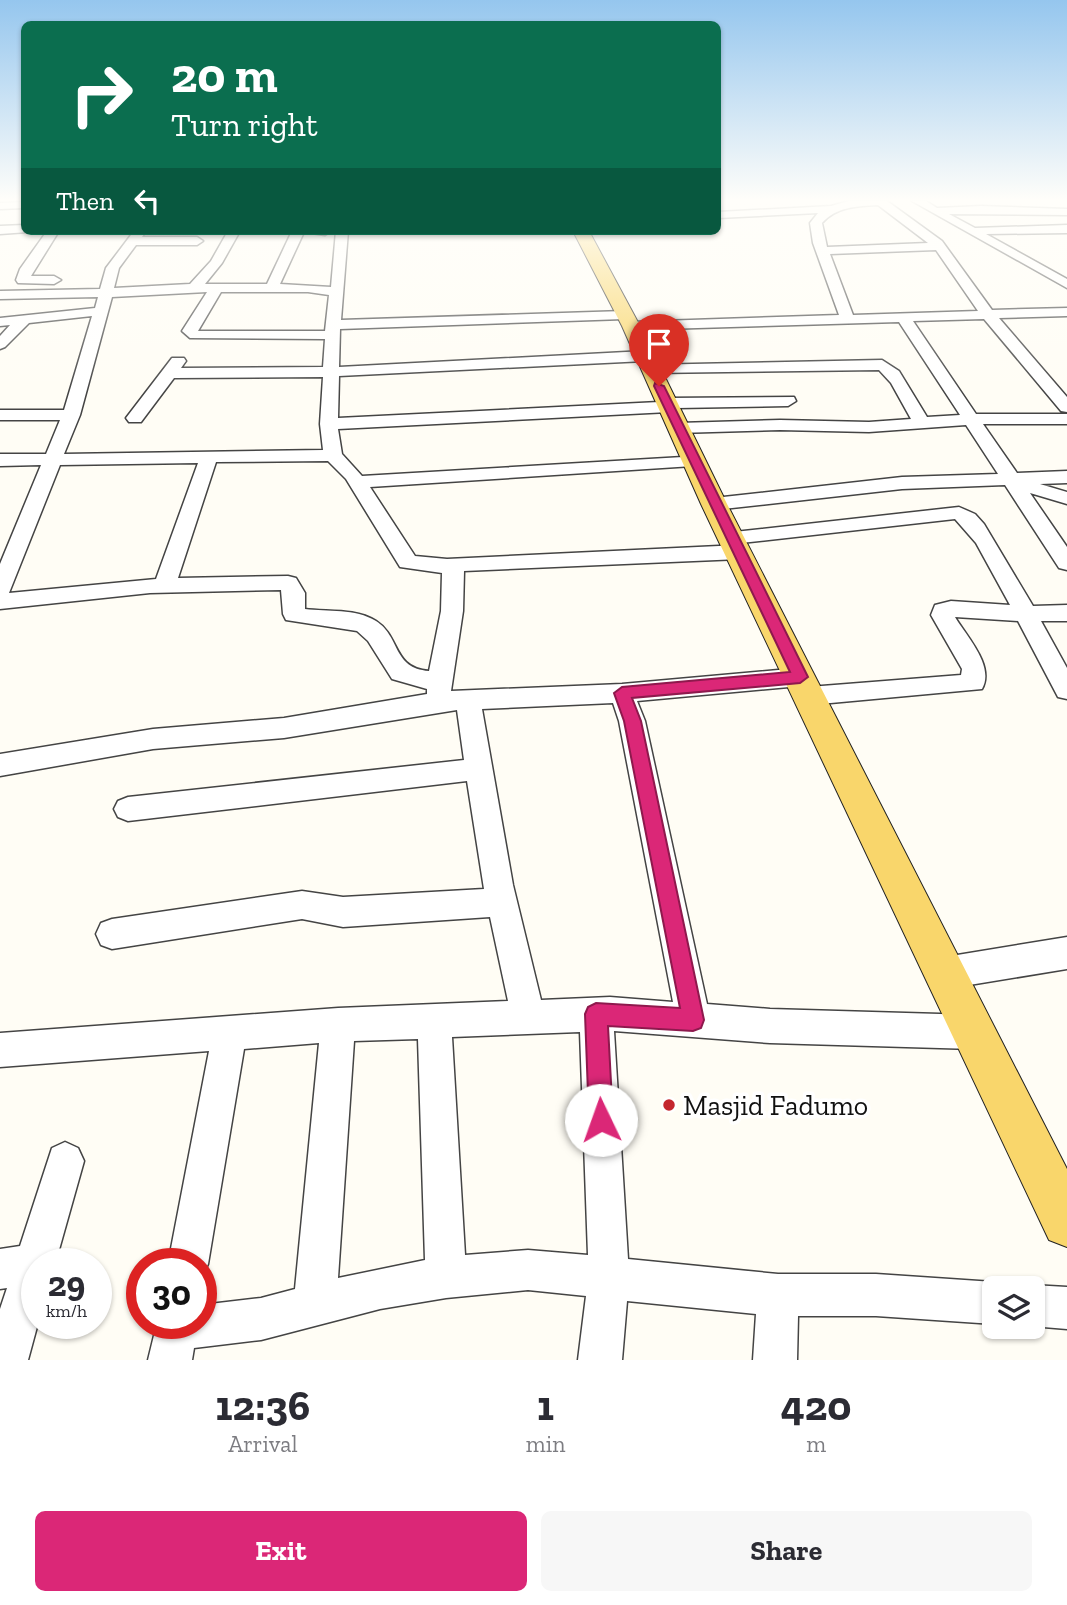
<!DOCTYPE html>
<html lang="en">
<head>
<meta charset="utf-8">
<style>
  :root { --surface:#fff; --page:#f7f7f7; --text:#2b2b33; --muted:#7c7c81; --accent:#db2777 }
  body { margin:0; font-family:"Zilla Slab",serif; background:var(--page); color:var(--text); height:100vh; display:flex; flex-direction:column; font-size:26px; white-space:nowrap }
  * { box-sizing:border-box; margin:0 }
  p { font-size:23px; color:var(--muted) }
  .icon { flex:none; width:38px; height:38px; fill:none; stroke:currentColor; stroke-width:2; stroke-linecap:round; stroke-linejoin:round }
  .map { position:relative; height:1360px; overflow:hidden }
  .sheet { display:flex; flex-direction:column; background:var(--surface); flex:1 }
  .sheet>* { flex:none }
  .top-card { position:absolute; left:21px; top:21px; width:700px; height:214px; border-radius:10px; box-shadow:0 2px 5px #0004; background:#0b6e4f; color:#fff; overflow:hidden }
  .controls { position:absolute; left:982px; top:1276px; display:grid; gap:14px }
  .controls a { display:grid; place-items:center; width:63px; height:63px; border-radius:10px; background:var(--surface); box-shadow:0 2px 5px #0004; font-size:35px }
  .speed { position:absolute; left:21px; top:1248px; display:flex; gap:14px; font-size:35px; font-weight:700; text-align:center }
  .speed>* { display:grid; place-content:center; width:91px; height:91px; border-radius:50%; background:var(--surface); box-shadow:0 2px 5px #0004; line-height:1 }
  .speed small { font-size:18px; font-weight:400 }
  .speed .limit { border:10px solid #d22; background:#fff; color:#111 }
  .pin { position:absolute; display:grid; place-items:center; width:60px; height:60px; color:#fff; margin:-72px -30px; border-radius:50% 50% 50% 0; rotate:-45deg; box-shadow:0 0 7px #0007 }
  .pin .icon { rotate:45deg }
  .me { position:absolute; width:77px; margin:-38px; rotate:357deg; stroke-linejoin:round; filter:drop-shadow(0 0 5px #0008) }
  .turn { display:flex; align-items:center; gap:24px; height:147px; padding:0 35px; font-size:32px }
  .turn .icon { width:91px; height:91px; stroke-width:2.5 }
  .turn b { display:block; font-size:49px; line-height:60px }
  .then { display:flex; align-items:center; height:66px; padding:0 35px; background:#0003; gap:14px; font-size:26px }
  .eta { display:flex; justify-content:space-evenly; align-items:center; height:119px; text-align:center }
  .eta b { font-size:42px; font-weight:700; line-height:49px }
  .primary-button { display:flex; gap:14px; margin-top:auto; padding:14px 35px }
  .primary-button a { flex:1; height:80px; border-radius:10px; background:var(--accent); color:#fff; font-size:28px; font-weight:700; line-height:80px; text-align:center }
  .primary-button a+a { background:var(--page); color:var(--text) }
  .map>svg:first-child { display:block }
</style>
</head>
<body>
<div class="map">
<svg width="1067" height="1360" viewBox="0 0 1067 1360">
  <rect width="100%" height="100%" fill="#fffdf5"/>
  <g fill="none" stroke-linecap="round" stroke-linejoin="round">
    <!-- minor casing -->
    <g stroke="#444" stroke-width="3">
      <path id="minor" d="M849 201H887L942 241 992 310 1067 308V316L999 318 1067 397V412L1061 411 984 319 913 321 976 414H1067V424H983L1017 473 1067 471V483L1040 484 1067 492V504L1030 493 1067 547V570L1059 568 1005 485 902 489 714 510 704 504 714 498 902 477 998 474 966 425 869 432 780 430 678 433 669 428 678 423 780 420 869 422 911 419 891 383 879 370 651 373 643 368 645 365 882 360 899 371 927 417 960 415 899 322 631 330 624 326 631 322 839 315 813 243 810 223 818 213 718 218V212L831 206ZM878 205 928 243 827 247 822 223C836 207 857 206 878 205ZM936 250 978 311 853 315 830 254Z
        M912 201H926L937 208 981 206 1067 209V215L949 214 975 228 1067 225V233L986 234 1067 279V288Z
        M24 202V208L0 209V203Z
        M24 225V231L28 232 0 234V226Z
        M47 231H59L31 276H54L61 280 54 284 18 283 16 280 20 269Z
        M134 231H146L142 237H197L203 241 197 245H136L119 268 114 288 190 284 211 261 228 231H240L222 263 205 284H267L292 231H331L325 235 304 232 280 284 331 287 336 231H348L341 320 624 311 631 315 624 319 340 329 339 367 645 351 653 356 645 361 339 376 338 418 659 402 667 398 794 397 796 401 788 406 677 408 669 412 338 429 342 454 362 476 700 456 702 460 693 466 370 487 415 556 447 559 740 545 747 547 750 552 747 557 740 559 464 571 463 611 451 691 622 684 800 668 809 671 812 677 809 683 800 686 637 701 645 721 707 1004 770 1009 974 1015 986 1020 991 1032 986 1044 974 1049 770 1043 614 1031 628 1259 778 1274H876L994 1282 1008 1288H994V1324L876 1316H798L797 1360H753L756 1314 627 1301 622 1360H578L586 1296 528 1290 446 1298 380 1309 261 1340 194 1348 192 1360H148L157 1323H201V1305L261 1298 295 1289 319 1043 244 1049 208 1264 201 1279V1264H168L209 1051 0 1067V1033L338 1008 508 1001 490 917 343 927 302 919 112 949 101 945 96 934 101 923 112 919 302 891 343 897 484 889 467 781 128 821 118 817 114 809 118 801 128 797 464 760 457 710 284 738 153 749 0 776V754L153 729 284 718 427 694V689L392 679 368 641 357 631 286 620 283 614 281 590 150 593 0 609V564L41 465 0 466V454H46L60 420H0V410H64L92 316 29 323 5 347 0 349V336L10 325 0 326V318L95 308 98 297 0 299V291L100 289 106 268ZM207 292 182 331 190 338 325 339 323 367 181 368 186 361 184 358H172L126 418 129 422H141L174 378 323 377 320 424 323 450 64 454 80 415 112 297ZM221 292H308L329 295 325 331H198ZM328 461 346 479 400 567 442 573 441 611 429 671C392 668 401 637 376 621 355 608 328 612 305 609V593L296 578 288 576 178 578 216 462ZM198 463 156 579 9 593 60 465ZM613 703 619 721 673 1002 610 997 541 1000 513 885 482 709ZM580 1032 588 1255 528 1250 465 1255 452 1037ZM418 1039 425 1260 338 1278 354 1041Z
        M959 507 975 514 984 524 1033 606 1067 605V621H1041L1067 668V699L1058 697 1018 621 955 617C967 637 995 666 982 689L809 705 800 703 797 696 800 689 809 687 961 675 962 669 931 615 935 605 951 601 1010 605 976 543 955 519 732 544 725 543 722 538 725 533Z
        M1067 937V969L945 989 933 984 929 973 933 962 945 957Z
        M65 1142 78 1148 84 1161 55 1264H37L38 1323 28 1360H0V1309L7 1288 0 1289V1249L20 1246 52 1148Z
        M1032 1285 1067 1287V1329L1031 1326 1032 1288H1025Z"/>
    </g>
    <!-- major casing -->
    <g stroke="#222" stroke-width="2">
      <path id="major" d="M573 231H589L640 326 727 504 1067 1169V1247L1049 1240 701 504 622 326Z"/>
    </g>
    <!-- minor -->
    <use href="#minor" fill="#fff" fill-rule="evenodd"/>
    <!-- major -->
    <use href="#major" fill="#f9d66b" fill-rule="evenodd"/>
  </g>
  <!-- sky -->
  <linearGradient id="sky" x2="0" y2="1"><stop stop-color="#95c6ee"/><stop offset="0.51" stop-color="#fffefa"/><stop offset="1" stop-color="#fffefa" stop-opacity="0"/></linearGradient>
  <rect width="1067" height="392" fill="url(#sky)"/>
  <!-- route -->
  <path fill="#db2777" stroke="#8e194d" stroke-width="2" d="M655 383 664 386 808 677 800 683 632 698 641 721 704 1020 701 1028 693 1031 608 1026 613 1120 610 1128 601 1132 593 1128 589 1120 585 1014 588 1007 596 1003 680 1008 624 721 614 693 622 687 790 672 654 386Z"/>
  <!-- markers -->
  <circle fill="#c4262e" stroke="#fff" stroke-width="2.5" cx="669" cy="1105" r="7"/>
  <g text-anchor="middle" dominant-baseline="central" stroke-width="7" stroke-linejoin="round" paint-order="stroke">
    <!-- near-poi labels -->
    <g font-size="28" fill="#111" stroke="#fff" text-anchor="start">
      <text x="683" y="1105">Masjid Fadumo</text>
    </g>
  </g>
</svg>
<div class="controls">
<a><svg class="icon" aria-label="layers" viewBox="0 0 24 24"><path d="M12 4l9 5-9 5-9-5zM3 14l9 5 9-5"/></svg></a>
</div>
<div class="speed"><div>29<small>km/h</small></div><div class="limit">30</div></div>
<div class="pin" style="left:659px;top:386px;background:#d93025"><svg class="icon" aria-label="arrive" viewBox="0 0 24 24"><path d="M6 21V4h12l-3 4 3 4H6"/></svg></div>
<svg class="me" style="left:601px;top:1120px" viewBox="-20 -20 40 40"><circle r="19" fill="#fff"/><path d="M0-13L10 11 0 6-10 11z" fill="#db2777"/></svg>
<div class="top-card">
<div class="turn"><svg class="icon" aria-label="right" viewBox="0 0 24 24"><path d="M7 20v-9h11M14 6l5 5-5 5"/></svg><div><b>20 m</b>Turn right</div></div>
<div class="then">Then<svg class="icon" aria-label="left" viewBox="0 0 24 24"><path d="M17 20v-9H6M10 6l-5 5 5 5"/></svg></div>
</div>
</div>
<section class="sheet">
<div class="eta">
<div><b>12:36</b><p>Arrival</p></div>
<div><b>1</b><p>min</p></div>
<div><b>420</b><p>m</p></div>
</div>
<div class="primary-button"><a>Exit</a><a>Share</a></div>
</section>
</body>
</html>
